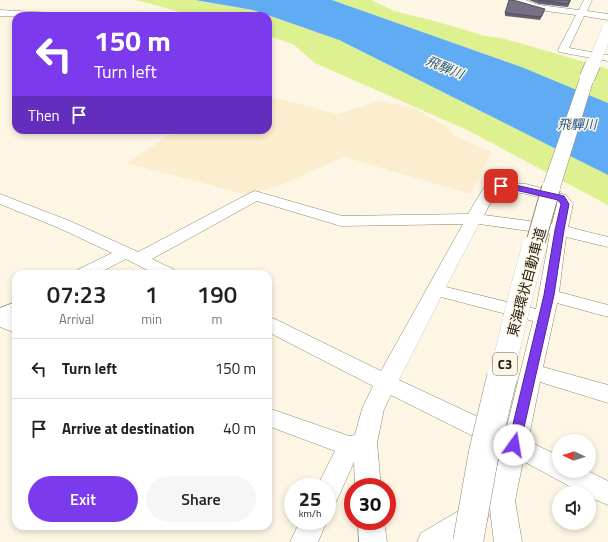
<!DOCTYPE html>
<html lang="en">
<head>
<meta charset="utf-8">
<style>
  :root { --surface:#fff; --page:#f6f6f6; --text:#222; --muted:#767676; --line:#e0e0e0; --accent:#7c3aed }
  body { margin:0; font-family:"Titillium Web","Noto Sans JP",sans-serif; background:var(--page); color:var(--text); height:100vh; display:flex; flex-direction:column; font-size:15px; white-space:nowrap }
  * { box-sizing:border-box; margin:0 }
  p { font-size:13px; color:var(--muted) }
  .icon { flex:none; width:22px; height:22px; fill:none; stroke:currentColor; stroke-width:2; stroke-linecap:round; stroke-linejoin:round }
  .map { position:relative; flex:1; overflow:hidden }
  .side { position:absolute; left:12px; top:270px; width:260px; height:260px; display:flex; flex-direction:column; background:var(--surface); border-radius:12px; box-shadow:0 2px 6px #0003 }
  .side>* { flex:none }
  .hud { position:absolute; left:12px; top:12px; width:260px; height:122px; border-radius:12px; box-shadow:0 2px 6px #0003; background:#7c3aed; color:#fff; overflow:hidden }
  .needle { width:26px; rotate:274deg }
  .controls { position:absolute; left:552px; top:434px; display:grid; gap:8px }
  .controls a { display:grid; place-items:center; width:44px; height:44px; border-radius:50%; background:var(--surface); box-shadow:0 2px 6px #0003; font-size:20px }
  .speed { position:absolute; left:284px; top:478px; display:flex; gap:8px; font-size:20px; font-weight:700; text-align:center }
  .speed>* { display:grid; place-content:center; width:52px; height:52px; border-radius:50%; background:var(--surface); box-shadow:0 2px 6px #0003; line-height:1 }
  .speed small { font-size:10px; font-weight:400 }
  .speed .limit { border:6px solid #d22; background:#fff; color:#111 }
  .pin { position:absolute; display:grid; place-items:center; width:34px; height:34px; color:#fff; margin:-17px; border-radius:8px; box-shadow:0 2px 6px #0006 }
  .me { position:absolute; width:44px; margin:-22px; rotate:13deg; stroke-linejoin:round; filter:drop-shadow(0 0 3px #0008) }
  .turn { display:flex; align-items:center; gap:14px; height:84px; padding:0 16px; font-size:18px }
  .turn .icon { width:52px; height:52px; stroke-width:2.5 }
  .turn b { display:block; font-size:28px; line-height:34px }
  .then { display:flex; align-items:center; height:38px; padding:0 16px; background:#0003; gap:8px; font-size:15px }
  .eta { display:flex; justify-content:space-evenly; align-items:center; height:68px; text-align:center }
  .eta b { font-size:24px; font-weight:600; line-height:28px }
  .action { display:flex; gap:8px; margin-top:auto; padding:8px 16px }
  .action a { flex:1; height:46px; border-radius:24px; background:var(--accent); color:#fff; font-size:16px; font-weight:600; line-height:46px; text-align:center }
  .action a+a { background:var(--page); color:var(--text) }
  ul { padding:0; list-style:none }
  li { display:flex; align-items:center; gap:12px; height:60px; padding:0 16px; border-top:1px solid var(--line) }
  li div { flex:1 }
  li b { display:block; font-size:15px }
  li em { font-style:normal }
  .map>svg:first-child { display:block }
</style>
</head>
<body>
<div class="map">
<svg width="608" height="542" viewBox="0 0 608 542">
  <rect width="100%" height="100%" fill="#fef6e4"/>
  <!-- built -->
  <path fill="#fbedce" d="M268 96 337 114 380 101 414 108 447 127 454 136 491 152 471 194 344 157 280 185 248 195 127 163 177 130H268Z"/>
  <!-- green -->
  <path fill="#ddf190" d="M136 0H195L253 10 339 40 608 175V205L467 130 315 63 293 44 268 36V16H195Z
    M332 0H371L394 11 438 22 485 36 501 38 530 46 608 69V103L524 68Z"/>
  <!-- water -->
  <path fill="#60acf4" d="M195 0H332L524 68 608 103V175L339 40 253 10Z"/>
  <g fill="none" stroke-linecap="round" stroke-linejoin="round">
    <!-- street casing -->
    <g stroke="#908772" stroke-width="1">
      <path id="street" d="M512 0H525L539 5 579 10 584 0H592L587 11 608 14V20L584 16 569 48 608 55V61L559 52 558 50 576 15 538 10 513 2Z
        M499 183 526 184 566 195 573 204 568 227 608 237V247L566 237 559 292 608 305V317L557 303 543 367 608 385V403L540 382 528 441 559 456V471H588L608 481V505L589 497V493H582L523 461 515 501 522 542H494L489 501 501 450 391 395 384 409 377 443 381 487H355L354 462 336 502 327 505V487H317L335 451 268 426V408L349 436 355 435 362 409 373 386 268 332V317L275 319 381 371 463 224 341 226 257 201 152 259 175 270 178 274H155L126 259 97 274H74L77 270 112 253 59 228 0 204V194L70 221 138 252 250 193 255 191 342 216 468 214 485 186ZM508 191 526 194 555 201 557 204 552 224 484 215 496 192ZM479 224 550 234 536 309 446 287ZM441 297 533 321 506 430 399 380Z
        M16 302V316L13 318 16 319V333L0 327V308Z
        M476 503 485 506 489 515 485 524 456 542H417L421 533 467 506Z
        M327 520V521L318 542H290L300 521Z
        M358 521H384L387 542H359Z"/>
    </g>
    <!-- secondary casing -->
    <g stroke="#908772" stroke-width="1">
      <path id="secondary" d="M0 10 53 13 59 16H0Z"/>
    </g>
    <!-- highway casing -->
    <g stroke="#908772" stroke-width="1">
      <path id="highway" d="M587 74 592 75 594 78 560 188 558 192 551 194 544 192 542 188 580 78 582 75Z"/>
    </g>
    <!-- street -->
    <use href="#street" fill="#fff" fill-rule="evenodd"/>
    <!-- secondary -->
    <use href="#secondary" fill="#fff" fill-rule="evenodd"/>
    <!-- highway -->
    <use href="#highway" fill="#fff" fill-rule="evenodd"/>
    <!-- highway-bridge-far4 casing -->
    <g stroke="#908772" stroke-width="12" stroke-linecap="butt">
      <path id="highway-bridge-far4" d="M593 65 608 29"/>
    </g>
    <!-- highway-bridge-far3 casing -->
    <g stroke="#908772" stroke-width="16" stroke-linecap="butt">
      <path id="highway-bridge-far3" d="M587 78 593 64"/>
    </g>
    <!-- highway-bridge-far2 casing -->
    <g stroke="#908772" stroke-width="20" stroke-linecap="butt">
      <path id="highway-bridge-far2" d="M534 248 551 188"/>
    </g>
    <!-- highway-bridge-far1 casing -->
    <g stroke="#908772" stroke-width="24" stroke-linecap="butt">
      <path id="highway-bridge-far1" d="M501 378 522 290 534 247"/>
    </g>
    <!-- highway-bridge casing -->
    <g stroke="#908772" stroke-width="31" stroke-linecap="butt">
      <path id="highway-bridge" d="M468 542 484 452 502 377"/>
    </g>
    <!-- highway-bridge-far4 -->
    <use href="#highway-bridge-far4" stroke="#fff" stroke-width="12"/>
    <!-- highway-bridge-far3 -->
    <use href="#highway-bridge-far3" stroke="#fff" stroke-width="15"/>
    <!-- highway-bridge-far2 -->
    <use href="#highway-bridge-far2" stroke="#fff" stroke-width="18"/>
    <!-- highway-bridge-far1 -->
    <use href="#highway-bridge-far1" stroke="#fff" stroke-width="24"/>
    <!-- highway-bridge -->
    <use href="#highway-bridge" stroke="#fff" stroke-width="30"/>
  </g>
  <!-- wall -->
  <path fill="#656072" d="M529 0H571L568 7 539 4Z
    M513 1 544 12 540 20 505 16V13Z"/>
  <!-- building -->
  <path fill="#767084" stroke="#534e5c" d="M509 0H513L545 9 541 17 505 13Z
    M538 0H570L568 4Z"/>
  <!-- route -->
  <path fill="#7c3aed" stroke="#51269a" d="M498 184H511L564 196 569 204 564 230 554 295 520 445 518 448 514 450 510 448 508 445 544 295 555 230 561 204 558 200 511 189 498 188Z"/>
  <g text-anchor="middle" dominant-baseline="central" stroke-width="3" stroke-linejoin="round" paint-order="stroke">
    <!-- far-water labels -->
    <g font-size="13" font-style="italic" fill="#245887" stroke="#fef6e4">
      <text transform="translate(445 67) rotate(22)">飛騨川</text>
      <text x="577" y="124">飛驒川</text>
    </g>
    <!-- shield labels -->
    <rect fill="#fef6e4" stroke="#635d52" stroke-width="1" x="493" y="353" width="24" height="22" rx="3"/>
    <g font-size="13" font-weight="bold" fill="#201c14">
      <text x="505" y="364">C3</text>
    </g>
    <!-- street labels -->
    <g font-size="14" fill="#201c14" stroke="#fef6e4">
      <text transform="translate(526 282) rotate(-75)">東海環状自動車道</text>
    </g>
  </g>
</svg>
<div class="controls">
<a><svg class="needle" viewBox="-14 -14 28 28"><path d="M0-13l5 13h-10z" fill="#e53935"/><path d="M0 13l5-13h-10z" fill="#767676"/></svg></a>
<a><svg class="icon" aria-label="sound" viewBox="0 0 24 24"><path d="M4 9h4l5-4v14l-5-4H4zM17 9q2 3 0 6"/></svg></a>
</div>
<div class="speed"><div>25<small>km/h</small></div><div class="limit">30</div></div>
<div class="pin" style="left:501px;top:186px;background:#d93025"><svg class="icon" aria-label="arrive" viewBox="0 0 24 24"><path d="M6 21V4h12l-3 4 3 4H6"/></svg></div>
<svg class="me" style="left:514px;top:445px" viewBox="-20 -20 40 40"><circle r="19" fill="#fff"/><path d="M0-13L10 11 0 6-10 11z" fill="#7c3aed"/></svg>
<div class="hud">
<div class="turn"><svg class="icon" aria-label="left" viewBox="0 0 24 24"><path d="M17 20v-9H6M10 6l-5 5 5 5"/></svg><div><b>150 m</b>Turn left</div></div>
<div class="then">Then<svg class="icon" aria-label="arrive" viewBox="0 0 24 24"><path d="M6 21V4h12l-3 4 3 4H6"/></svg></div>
</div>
<section class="side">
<div class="eta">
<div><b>07:23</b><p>Arrival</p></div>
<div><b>1</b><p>min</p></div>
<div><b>190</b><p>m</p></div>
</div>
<ul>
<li><svg class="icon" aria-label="left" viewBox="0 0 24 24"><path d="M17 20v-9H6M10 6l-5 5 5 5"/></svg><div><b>Turn left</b></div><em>150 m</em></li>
<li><svg class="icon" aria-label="arrive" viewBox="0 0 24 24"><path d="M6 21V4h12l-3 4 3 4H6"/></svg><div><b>Arrive at destination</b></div><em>40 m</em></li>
</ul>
<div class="action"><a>Exit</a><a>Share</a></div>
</section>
</div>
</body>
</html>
